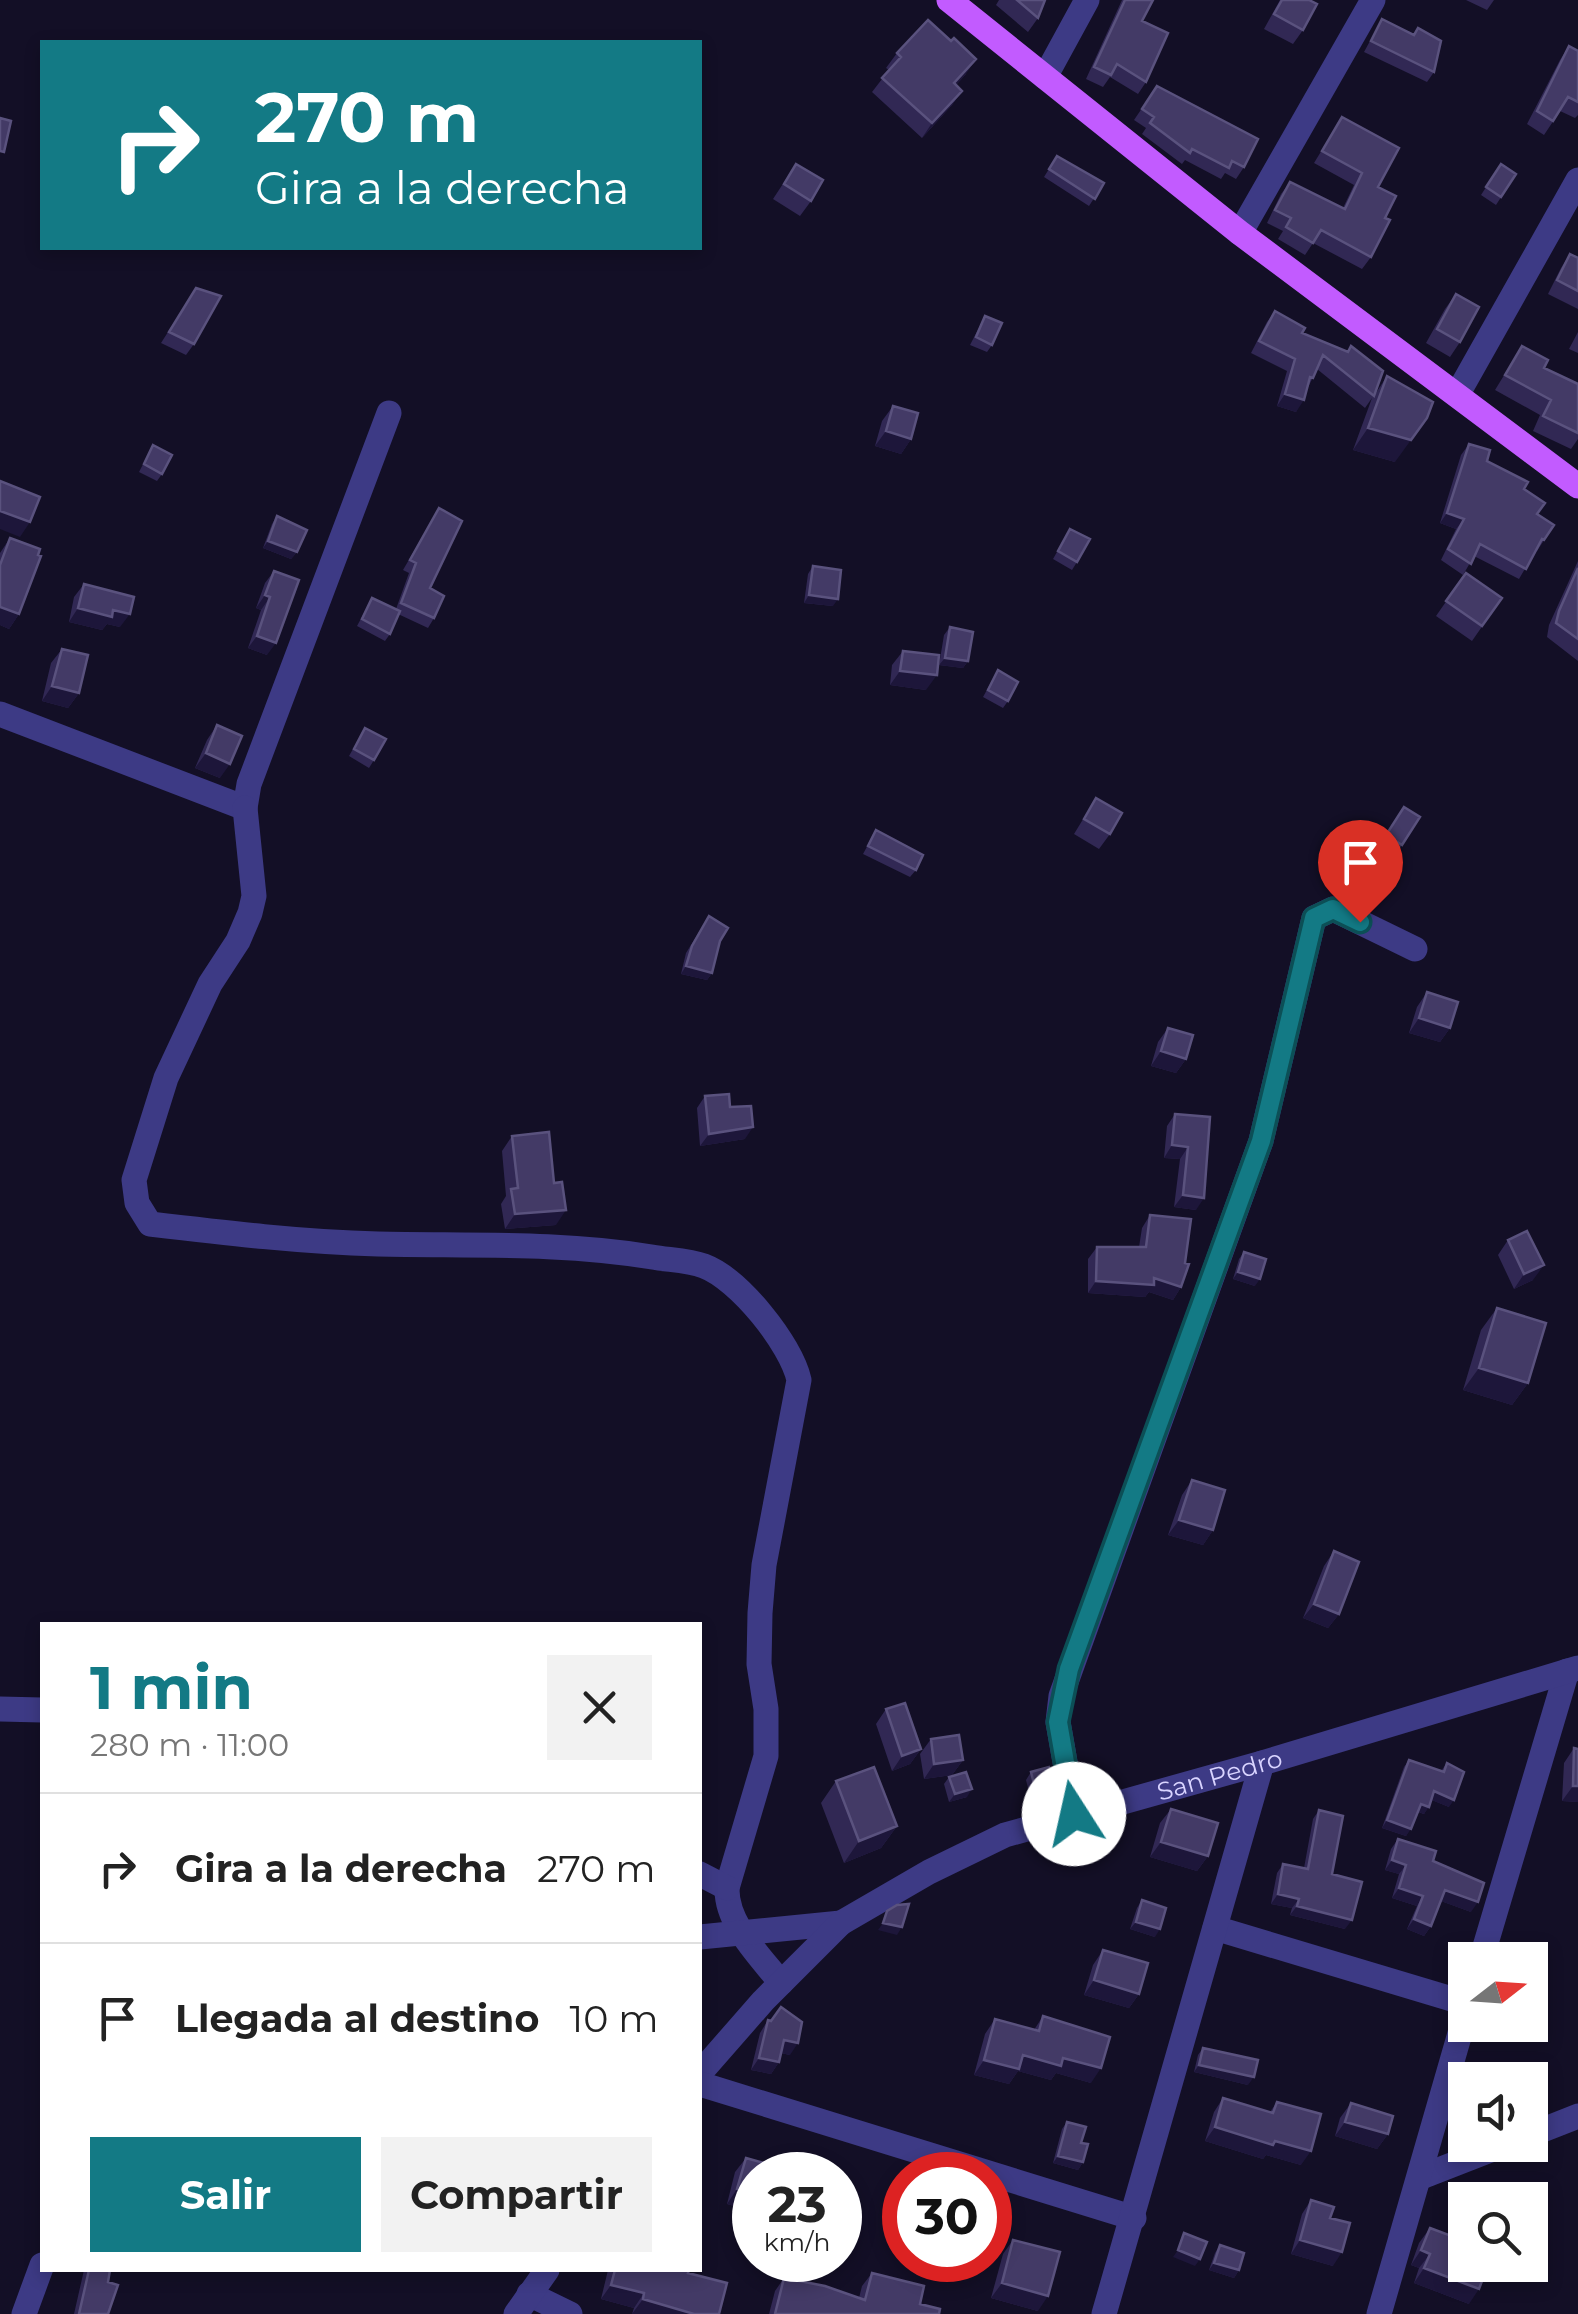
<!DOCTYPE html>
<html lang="es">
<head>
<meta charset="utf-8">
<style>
  :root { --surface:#fff; --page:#f2f2f2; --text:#222; --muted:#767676; --line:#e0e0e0; --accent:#137a85 }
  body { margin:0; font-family:Montserrat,sans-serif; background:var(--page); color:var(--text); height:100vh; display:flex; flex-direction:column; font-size:38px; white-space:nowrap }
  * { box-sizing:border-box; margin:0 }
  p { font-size:32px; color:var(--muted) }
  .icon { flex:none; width:55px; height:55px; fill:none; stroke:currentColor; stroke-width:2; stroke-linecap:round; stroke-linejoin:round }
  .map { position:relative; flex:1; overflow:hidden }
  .details { position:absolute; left:40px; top:1622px; width:662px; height:650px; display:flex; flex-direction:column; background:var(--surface); border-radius:0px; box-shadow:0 5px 15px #0003 }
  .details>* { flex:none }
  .guide { position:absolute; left:40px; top:40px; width:662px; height:210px; border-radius:0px; box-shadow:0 5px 15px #0003; background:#137a85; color:#fff; overflow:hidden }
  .needle { width:65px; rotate:73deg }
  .fabs { position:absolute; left:1448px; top:1942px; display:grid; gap:20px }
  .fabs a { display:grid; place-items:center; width:100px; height:100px; border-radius:0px; background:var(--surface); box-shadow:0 5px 15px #0003; font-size:50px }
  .speed { position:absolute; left:732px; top:2152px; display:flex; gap:20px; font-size:50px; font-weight:700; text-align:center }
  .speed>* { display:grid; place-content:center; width:130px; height:130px; border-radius:50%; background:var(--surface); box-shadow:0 5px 15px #0003; line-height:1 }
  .speed small { font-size:25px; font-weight:400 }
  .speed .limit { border:15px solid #d22; background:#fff; color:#111 }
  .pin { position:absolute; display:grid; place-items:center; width:85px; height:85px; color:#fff; margin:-102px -42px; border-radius:50% 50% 50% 0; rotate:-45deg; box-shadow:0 0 10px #0007 }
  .pin .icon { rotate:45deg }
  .me { position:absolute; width:110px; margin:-55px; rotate:350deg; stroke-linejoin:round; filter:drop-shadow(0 0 8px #0008) }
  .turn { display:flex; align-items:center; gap:35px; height:210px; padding:0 50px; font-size:45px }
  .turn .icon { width:130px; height:130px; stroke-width:2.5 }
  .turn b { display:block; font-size:70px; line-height:85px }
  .round { display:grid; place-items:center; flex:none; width:105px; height:105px; border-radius:0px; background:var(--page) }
  .overview { display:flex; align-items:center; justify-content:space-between; height:170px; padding:0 50px }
  h1 { font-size:60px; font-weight:700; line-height:75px; color:var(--accent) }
  .primary-button { display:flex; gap:20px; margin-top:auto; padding:20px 50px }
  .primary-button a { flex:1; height:115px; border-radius:0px; background:var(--accent); color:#fff; font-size:40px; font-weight:700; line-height:115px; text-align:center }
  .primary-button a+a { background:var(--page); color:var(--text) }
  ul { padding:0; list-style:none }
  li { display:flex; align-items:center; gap:30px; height:150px; padding:0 50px; border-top:2px solid var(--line) }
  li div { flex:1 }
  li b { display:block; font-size:38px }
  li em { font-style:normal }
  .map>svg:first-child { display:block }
</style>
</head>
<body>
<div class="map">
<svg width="1578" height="2314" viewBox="0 0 1578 2314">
  <rect width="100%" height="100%" fill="#130f26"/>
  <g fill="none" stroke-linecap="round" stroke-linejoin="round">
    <!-- minor -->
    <g stroke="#3d3a85" stroke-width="25">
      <path d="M1045 77 1087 0"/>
      <path d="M1240 233 1373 0"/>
      <path d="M1457 395 1578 180"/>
      <path d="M0 714 245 808 249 784 389 413"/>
      <path d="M245 808 254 896 250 913 238 941 210 984 166 1078 134 1180 137 1203 150 1224C226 1233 302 1242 378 1244 469 1246 561 1242 652 1257 668 1260 688 1260 704 1266 739 1279 791 1344 799 1380L764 1565 760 1613 759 1664 766 1709V1756L727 1888C726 1924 760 1956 781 1983"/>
      <path d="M0 1709 42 1710"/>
      <path d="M1074 1813 1058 1722 1061 1696 1261 1141 1314 918 1333 909 1415 949"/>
      <path d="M700 1874 727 1888"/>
      <path d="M1215 1928 1465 2003"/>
      <path d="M700 1937 841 1923"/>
      <path d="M1481 1960 1567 1671"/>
      <path id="s1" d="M700 2073 763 2001 841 1923 929 1872 1005 1835 1262 1763 1578 1668"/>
      <path d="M700 2084 1134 2218"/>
      <path d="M1530 2135 1578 2116"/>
      <path d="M1421 2177 1503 2145"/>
      <path d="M529 2294 570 2314"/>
      <path d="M24 2314 42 2265"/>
      <path d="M516 2314 547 2270"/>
      <path d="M1104 2314 1262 1763"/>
      <path d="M1379 2314 1465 2016"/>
    </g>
    <!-- major -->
    <path stroke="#c25bff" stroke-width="25" d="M949 0 1240 233 1578 486"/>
  </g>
  <!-- wall -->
  <path fill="#312854" d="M999 0H1045L1038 18 1028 32 996 5Z
    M1122 0H1153L1142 21 1146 82 1138 94 1110 77 1103 87 1086 79Z
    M1280 0H1309L1303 30 1293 44 1264 29Z
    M1466 0H1494L1487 10Z
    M1382 19 1414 34 1418 28 1434 72 1427 82 1364 52Z
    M1569 46 1578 51V115L1575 118 1560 111 1544 135 1527 124 1560 60Z
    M897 53 966 74 956 85 962 91 952 105 922 138 872 92 889 70 886 68Z
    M1157 86 1244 167 1236 179 1225 173 1221 179 1185 160 1182 164 1142 134 1146 128 1134 120Z
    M1342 117 1378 187 1385 218 1371 257 1362 269 1313 243 1305 255 1278 239 1283 231 1267 223 1281 194 1290 182 1343 208 1354 185 1314 163Z
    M1057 156 1104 183 1089 206 1044 177Z
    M796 164 811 201 800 216 773 199Z
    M1501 164 1516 174 1496 205 1481 195Z
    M1570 254 1578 258V309L1548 294 1561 268Z
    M196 288 194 344 186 355 161 343Z
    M1456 294 1460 342 1450 357 1426 343 1445 309Z
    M1275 311 1302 333 1347 351 1351 346 1374 396 1387 376 1395 462 1353 450 1372 398 1365 408 1317 369 1296 412 1277 406 1287 371 1251 353 1267 322Z
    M985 316 992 345 987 352 970 345Z
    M1578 332V353L1569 349Z
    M1522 346 1544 368 1578 384V439L1571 449 1533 431 1540 415 1495 390Z
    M893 406 911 439 901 454 875 446 882 421Z
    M1469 444 1487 461 1524 489 1537 514 1554 525 1537 551 1536 550 1519 579 1474 556 1463 575 1441 560 1456 529 1440 523 1461 455Z
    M153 445 162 474 157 481 139 472Z
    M439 508 430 588 434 618 428 628 398 614 390 634 385 641 357 626 372 598 396 609 409 573 403 570Z
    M277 516 297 552 291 559 263 548 272 524Z
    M1070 529 1077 562 1072 570 1053 559Z
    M10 538 38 555 19 614 9 629 0 625V553Z
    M1578 561V661L1547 637 1549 625Z
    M813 566 833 606 804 603 808 574Z
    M274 571 267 655 248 648 261 610 256 608 265 583Z
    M1466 573 1502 598 1472 641 1436 616Z
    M84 584 120 627 107 624 102 630 69 622 74 597Z
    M950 627 968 661 963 668 939 665 944 635Z
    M62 649 79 693 68 708 42 701 51 663Z
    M903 651 926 690 890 685 892 665Z
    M998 670 1008 701 1003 708 983 697Z
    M217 725 220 778 195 768 207 740Z
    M365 728 374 760 369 768 349 756Z
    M1096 798 1110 834 1099 849 1074 834Z
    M1404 807 1402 845 1392 860 1376 850Z
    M876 830 916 870 910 877 863 854Z
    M709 916 712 973 707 980 681 974 686 953Z
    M1427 992 1450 1028 1440 1042 1409 1033 1417 1007Z
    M1168 1028 1186 1059 1176 1073 1151 1066 1158 1042Z
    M705 1096 730 1107 745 1139 700 1146 697 1108Z
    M1175 1114 1210 1117 1196 1210 1174 1207 1180 1159 1164 1158 1167 1126Z
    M512 1136 556 1225 505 1229 501 1204 506 1196 502 1151Z
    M1150 1215 1181 1287 1173 1300 1149 1292 1145 1297 1088 1293V1259L1097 1247H1139L1142 1228Z
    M1508 1240 1533 1280 1514 1289 1498 1255Z
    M1244 1252 1255 1286 1233 1279 1239 1259Z
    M1497 1308 1528 1383 1512 1405 1463 1390 1481 1330Z
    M1192 1480 1213 1530 1203 1545 1168 1535 1182 1495Z
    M1334 1551 1339 1614 1328 1628 1303 1618 1324 1566Z
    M886 1709 921 1749 910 1764 892 1771 876 1724Z
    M931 1739 963 1760 952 1775 924 1779 920 1754Z
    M1574 1748 1578 1802 1562 1801 1564 1763Z
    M1409 1760 1441 1771 1447 1763 1449 1807 1432 1800 1424 1814 1418 1812 1406 1836 1382 1828 1404 1767Z
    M1031 1772 1056 1791 1051 1798 1032 1804 1026 1780Z
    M949 1777 967 1797 949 1802 944 1784Z
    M836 1781 897 1826 881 1848 844 1863 821 1803Z
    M1171 1809 1208 1856 1197 1871 1150 1857 1160 1823Z
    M1319 1810 1332 1874 1345 1929 1290 1915 1292 1908 1271 1904 1277 1873 1283 1864 1304 1868 1313 1819Z
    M1398 1839 1433 1861 1471 1912 1441 1901 1431 1926 1424 1936 1407 1929 1417 1906 1392 1898 1399 1874 1385 1870 1391 1849Z
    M1142 1900 1155 1937 1130 1929 1137 1908Z
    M1103 1950 1139 1994 1129 2008 1084 1995 1093 1965Z
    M1043 2016 1091 2083 1056 2073 1051 2080 1018 2071 1009 2084 974 2075 985 2034 995 2019 1034 2030Z
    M768 2020 771 2021 790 2055 781 2053 779 2062 771 2074 751 2070 760 2033Z
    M1203 2048 1248 2085 1194 2072 1198 2055Z
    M1223 2098 1270 2112 1277 2102 1301 2165 1266 2155 1263 2159 1205 2141 1214 2112Z
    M1351 2103 1388 2134 1377 2149 1335 2136 1340 2118Z
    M1067 2122 1081 2143 1083 2162 1078 2170 1053 2163 1062 2129Z
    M746 2158 755 2195 745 2209 727 2204 735 2172Z
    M1311 2200 1330 2218 1333 2266 1291 2254 1302 2214Z
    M1430 2228 1469 2304 1414 2283 1419 2268 1411 2265 1419 2243Z
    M1013 2240 1038 2311 991 2298 1003 2254Z
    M1220 2245 1239 2270 1234 2278 1209 2270 1215 2253Z
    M84 2270H110L108 2282V2314H74Z
    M608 2270H689L632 2314 634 2308 601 2299Z
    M872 2273 939 2314H769L775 2291 784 2278 859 2298 862 2286Z"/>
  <!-- shaded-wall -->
  <path fill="#1d163a" d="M976 59 966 74 944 98 954 83Z
    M962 91 952 105 922 138 932 123Z
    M1285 394 1304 400 1296 412 1277 406Z
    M1427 418 1395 462 1353 450 1368 428Z
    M886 431 911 439 901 454 875 446Z
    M0 511 30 522 20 537 0 529Z
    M1447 513 1464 519 1456 529 1440 523Z
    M268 541 297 552 291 559 263 548Z
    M265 595 270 597 261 610 256 608Z
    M809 595 838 599 833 606 804 603Z
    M0 607 19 614 9 629 0 625Z
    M78 608 113 610 130 614 120 627 107 624 102 630 69 622Z
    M257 636 276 643 267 655 248 648Z
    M945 658 968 661 963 668 939 665Z
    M900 671 937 675 926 690 890 685Z
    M52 686 79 693 68 708 42 701Z
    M206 753 230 764 220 778 195 768Z
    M686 966 712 973 707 980 681 974Z
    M1419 1018 1450 1028 1440 1042 1409 1033Z
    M1161 1051 1186 1059 1176 1073 1151 1066Z
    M753 1127 745 1139 700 1146 709 1134Z
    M1172 1145 1188 1147 1180 1159 1164 1158Z
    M1183 1195 1204 1198 1196 1210 1174 1207Z
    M566 1210 556 1225 505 1229 515 1214Z
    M1544 1265 1533 1280 1514 1289 1524 1274Z
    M1238 1272 1260 1279 1255 1286 1233 1279Z
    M1154 1278 1181 1287 1173 1300 1149 1292 1145 1297 1088 1293 1096 1281Z
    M1479 1368 1528 1383 1512 1405 1463 1390Z
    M1179 1520 1213 1530 1203 1545 1168 1535Z
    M1314 1604 1339 1614 1328 1628 1303 1618Z
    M921 1749 910 1764 892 1771 902 1756Z
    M963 1760 952 1775 924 1779 934 1764Z
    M1573 1786H1578V1802L1562 1801Z
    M972 1789 967 1797 949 1802 955 1794Z
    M1056 1791 1051 1798 1032 1804 1037 1796Z
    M1434 1791 1454 1800 1449 1807 1429 1799Z
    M1421 1804 1429 1807 1424 1814 1416 1811Z
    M1387 1820 1411 1829 1406 1836 1382 1828Z
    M897 1826 881 1848 844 1863 859 1841Z
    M1161 1842 1208 1856 1197 1871 1150 1857Z
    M1392 1860 1406 1865 1399 1874 1385 1870Z
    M1399 1888 1423 1896 1417 1906 1392 1898Z
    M1445 1890 1478 1902 1471 1912 1438 1900Z
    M1278 1894 1299 1899 1292 1908 1271 1904Z
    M1297 1906 1352 1920 1345 1929 1290 1915Z
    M1414 1919 1431 1926 1424 1936 1407 1929Z
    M1136 1922 1160 1929 1155 1937 1130 1929Z
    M883 1923 902 1927 897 1935 878 1930Z
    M1094 1980 1139 1994 1129 2008 1084 1995Z
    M784 2040 798 2043 790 2055 776 2052Z
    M1023 2055 1063 2058 1101 2068 1091 2083 1056 2073 1051 2080 1018 2071 1009 2084 974 2075 984 2060Z
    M759 2058 779 2062 771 2074 751 2070Z
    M1199 2065 1254 2077 1248 2085 1194 2072Z
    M1345 2122 1388 2134 1377 2149 1335 2136Z
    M1215 2127 1275 2141 1311 2151 1301 2165 1266 2155 1263 2159 1205 2141Z
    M1058 2156 1083 2162 1078 2170 1053 2163Z
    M737 2189 755 2194 745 2209 727 2204Z
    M1300 2240 1342 2252 1333 2266 1291 2254Z
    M1178 2250 1200 2259 1195 2266 1173 2257Z
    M1421 2250 1430 2254 1419 2268 1411 2265Z
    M1214 2263 1239 2270 1234 2278 1209 2270Z
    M1424 2268 1479 2289 1469 2304 1414 2283Z
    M1002 2283 1048 2296 1038 2311 991 2298Z
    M611 2285 644 2293 634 2308 601 2299Z
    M643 2299 694 2314H632Z"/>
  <!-- building -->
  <path fill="#433a66" stroke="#5a527e" stroke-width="2.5" d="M1017 0H1045L1038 18Z
    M1125 0H1153L1142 21 1168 33 1146 82 1117 64 1111 75 1094 67Z
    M1282 0H1309L1317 4 1303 30 1274 14Z
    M1382 19 1414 35 1418 28 1441 41 1434 72 1371 41Z
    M928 20 951 41 954 38 976 59 954 83 962 91 932 123 882 78 901 57 897 53Z
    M1569 46 1578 51V102L1568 97 1553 121 1537 111Z
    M1157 86 1258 139 1244 167 1232 161 1229 168 1192 149 1190 153 1150 123 1154 117 1142 109Z
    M1342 117 1399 148 1378 187 1396 196 1385 218 1390 220 1371 257 1321 230 1313 243 1286 227 1291 218 1275 210 1290 182 1345 209 1362 173 1322 151Z
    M0 118 11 121 4 152 0 151Z
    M1057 156 1104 183 1095 199 1049 169Z
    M796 164 823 180 811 201 784 184Z
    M1501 164 1516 174 1501 197 1486 187Z
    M1570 254 1578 258V291L1557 280Z
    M196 288 221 296 194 344 169 332Z
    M1456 294 1479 307 1460 342 1437 329Z
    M1275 311 1305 328 1302 333 1348 352 1351 346 1383 371 1374 396 1323 355 1313 378 1310 377 1304 400 1285 394 1295 359 1259 341Z
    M985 316 1002 323 992 345 976 337Z
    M1522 346 1548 360 1544 368 1578 384V433L1543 416 1551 400 1505 375Z
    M1387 376 1433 402 1427 418 1411 440 1368 428Z
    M893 406 918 413 911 439 886 431Z
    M1469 444 1490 450 1487 461 1528 482 1524 489 1545 503 1537 514 1554 525 1544 540 1542 539 1526 569 1480 544 1471 564 1448 549 1464 519 1447 513Z
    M153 445 172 455 162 474 144 464Z
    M0 481 40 497 30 522 0 511Z
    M439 508 462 521 430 588 444 596 434 618 401 603 416 563 410 560Z
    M277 516 307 530 297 552 268 541Z
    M1070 529 1090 539 1077 562 1058 551Z
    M10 538 40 549 38 555 41 556 19 614 0 607V565Z
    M813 566 841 570 838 599 809 595Z
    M1578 568V639L1556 623 1559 611Z
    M274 571 299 580 276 643 257 636 270 597 265 595Z
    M1466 573 1502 598 1482 626 1446 601Z
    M84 584 134 597 130 614 113 610 112 617 78 608Z
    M372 598 400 611 390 634 362 619Z
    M950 627 973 632 968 661 945 658Z
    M62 649 88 655 79 693 52 686Z
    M903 651 939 655 937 675 900 671Z
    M998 670 1018 682 1008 701 988 690Z
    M217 725 242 736 230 764 206 753Z
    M365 728 386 739 374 760 354 749Z
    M1096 798 1122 813 1110 834 1084 819Z
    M1404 807 1420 817 1402 845 1386 835Z
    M876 830 923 855 916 870 868 846Z
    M709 916 728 928 720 941 712 973 686 966 692 946Z
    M1427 992 1458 1002 1450 1028 1419 1018Z
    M1168 1028 1193 1035 1186 1059 1161 1051Z
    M729 1094 730 1107 751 1106 753 1127 709 1134 705 1096Z
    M1175 1114 1210 1117 1204 1198 1183 1195 1188 1147 1172 1145Z
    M549 1132 554 1183 562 1182 566 1210 515 1214 511 1189 518 1188 512 1136Z
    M1150 1215 1191 1219 1185 1263 1189 1264 1181 1287 1154 1278V1285L1096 1281 1097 1247H1146Z
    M1527 1231 1544 1265 1524 1274 1508 1240Z
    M1244 1252 1266 1259 1260 1279 1238 1272Z
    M1497 1308 1546 1323 1528 1383 1479 1368Z
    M1192 1480 1225 1490 1213 1530 1179 1520Z
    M1334 1551 1359 1562 1339 1614 1314 1604Z
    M905 1703 921 1749 902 1756 886 1709Z
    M959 1735 963 1760 934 1764 931 1739Z
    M1574 1748 1578 1749V1786H1573Z
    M1409 1760 1444 1772 1447 1763 1464 1772 1454 1800 1434 1791 1429 1807 1421 1804 1411 1829 1387 1820Z
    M874 1767 897 1826 859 1841 836 1781Z
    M1049 1767 1056 1791 1037 1796 1031 1772Z
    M966 1772 972 1789 955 1794 949 1777Z
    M1171 1809 1218 1823 1208 1856 1161 1842Z
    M1319 1810 1343 1816 1332 1874 1362 1882 1352 1920 1297 1906 1299 1899 1278 1894 1283 1864 1308 1869Z
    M1398 1839 1436 1851 1433 1861 1484 1883 1478 1902 1445 1890 1431 1926 1414 1919 1423 1896 1399 1888 1406 1865 1392 1860Z
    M1142 1900 1166 1908 1160 1929 1136 1922Z
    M909 1904 902 1927 883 1923 887 1911 897 1905Z
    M1103 1950 1148 1963 1139 1994 1094 1980Z
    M781 2007 802 2022 798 2043 784 2040 779 2062 759 2058 768 2020 771 2021Z
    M1043 2016 1110 2037 1101 2068 1063 2058 1061 2066 1023 2055 1019 2069 984 2060 995 2019 1039 2031Z
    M1203 2048 1258 2060 1254 2077 1199 2065Z
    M1223 2098 1273 2113 1277 2102 1321 2114 1311 2151 1275 2141 1273 2145 1215 2127Z
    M1351 2103 1393 2116 1388 2134 1345 2122Z
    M1067 2122 1086 2127 1081 2143 1088 2144 1083 2162 1058 2156Z
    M746 2158 764 2163 761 2175H755V2194L737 2189Z
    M1311 2200 1334 2207 1330 2218 1350 2223 1342 2252 1300 2240Z
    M1430 2228 1465 2241V2265H1488L1479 2289 1424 2268 1430 2254 1421 2250Z
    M1184 2233 1207 2242 1200 2259 1178 2250Z
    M1013 2240 1060 2252 1048 2296 1002 2283Z
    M1220 2245 1244 2253 1239 2270 1214 2263Z
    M89 2270H110L108 2282 118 2285 108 2314H79Z
    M615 2270H689L688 2273 727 2283 719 2314H694L643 2299 644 2293 611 2285Z
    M872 2273 924 2286 920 2304 940 2309 939 2314H775L784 2278 825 2286 865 2300Z"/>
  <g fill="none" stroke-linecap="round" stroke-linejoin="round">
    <!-- route casing -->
    <g stroke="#0c4f56" stroke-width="25">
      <path id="route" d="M1074 1814 1058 1722 1069 1669 1261 1141 1314 918 1333 909 1360 922"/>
    </g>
    <!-- route -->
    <use href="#route" stroke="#137a85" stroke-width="18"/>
  </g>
  <g text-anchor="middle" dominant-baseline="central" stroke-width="10" stroke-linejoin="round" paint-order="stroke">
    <!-- street labels -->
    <g font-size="25" fill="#d9d4ff" stroke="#130f26">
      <text stroke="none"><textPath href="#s1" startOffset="615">San Pedro</textPath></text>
    </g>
  </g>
</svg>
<div class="fabs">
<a><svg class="needle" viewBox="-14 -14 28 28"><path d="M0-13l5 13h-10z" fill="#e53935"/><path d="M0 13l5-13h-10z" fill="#767676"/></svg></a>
<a><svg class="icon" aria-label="sound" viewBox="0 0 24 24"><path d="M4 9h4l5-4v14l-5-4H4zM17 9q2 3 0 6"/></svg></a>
<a><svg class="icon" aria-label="search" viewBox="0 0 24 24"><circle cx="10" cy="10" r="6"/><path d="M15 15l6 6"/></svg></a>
</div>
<div class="speed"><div>23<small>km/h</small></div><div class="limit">30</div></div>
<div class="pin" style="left:1360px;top:922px;background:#d93025"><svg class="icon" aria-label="arrive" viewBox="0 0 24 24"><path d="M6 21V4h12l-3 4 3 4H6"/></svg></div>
<svg class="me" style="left:1074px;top:1814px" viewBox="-20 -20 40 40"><circle r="19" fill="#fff"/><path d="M0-13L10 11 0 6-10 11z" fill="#137a85"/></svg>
<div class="guide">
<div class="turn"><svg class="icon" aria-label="right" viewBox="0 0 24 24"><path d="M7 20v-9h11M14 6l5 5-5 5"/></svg><div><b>270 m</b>Gira a la derecha</div></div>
</div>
<section class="details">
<div class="overview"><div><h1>1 min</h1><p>280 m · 11:00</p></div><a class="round"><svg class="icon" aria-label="close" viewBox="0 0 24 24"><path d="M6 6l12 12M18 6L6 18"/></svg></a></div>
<ul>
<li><svg class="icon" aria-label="right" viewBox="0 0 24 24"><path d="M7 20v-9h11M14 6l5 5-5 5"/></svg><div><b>Gira a la derecha</b></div><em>270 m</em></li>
<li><svg class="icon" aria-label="arrive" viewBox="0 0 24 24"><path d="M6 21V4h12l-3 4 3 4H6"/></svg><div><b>Llegada al destino</b></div><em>10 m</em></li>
</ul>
<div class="primary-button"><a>Salir</a><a>Compartir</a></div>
</section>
</div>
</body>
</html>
